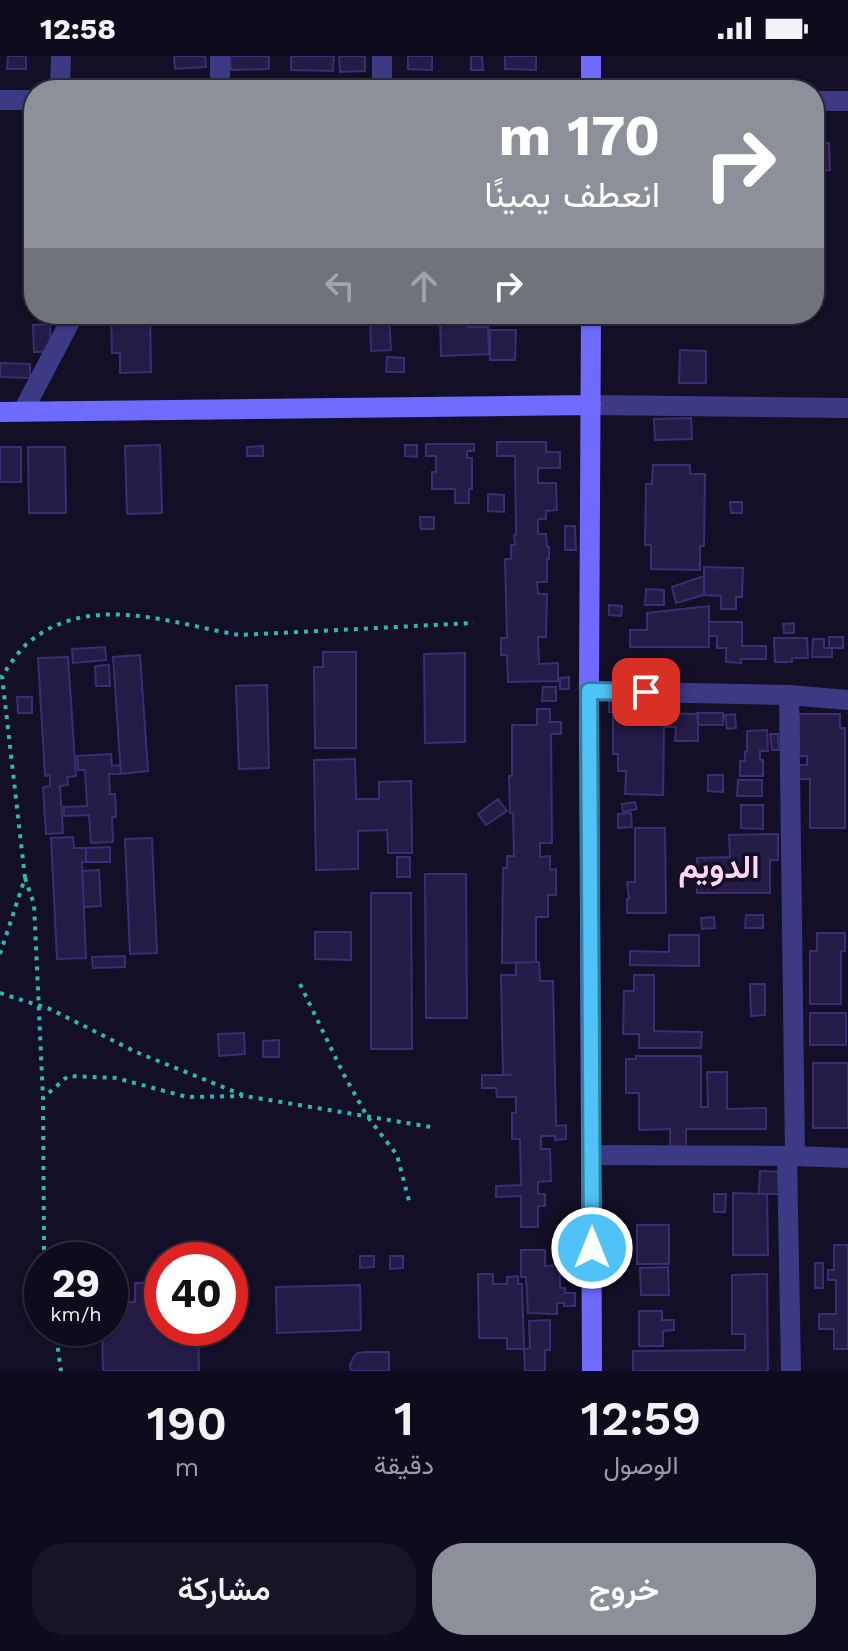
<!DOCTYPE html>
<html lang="ar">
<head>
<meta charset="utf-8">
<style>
  :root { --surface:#0e0b1c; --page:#171425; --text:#f1f3f6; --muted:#9b9ba3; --line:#2e2b3b; --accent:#8c9099 }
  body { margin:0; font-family:"Work Sans",Vazirmatn,sans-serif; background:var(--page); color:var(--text); direction:rtl; height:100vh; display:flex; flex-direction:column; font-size:30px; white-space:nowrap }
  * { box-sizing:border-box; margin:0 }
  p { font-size:26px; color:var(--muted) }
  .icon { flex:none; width:44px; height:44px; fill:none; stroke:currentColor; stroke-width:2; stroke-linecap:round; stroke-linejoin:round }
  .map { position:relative; height:1315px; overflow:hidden; direction:ltr }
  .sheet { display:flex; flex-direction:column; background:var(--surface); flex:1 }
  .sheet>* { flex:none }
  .hud { position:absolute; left:24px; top:24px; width:800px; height:244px; border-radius:32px; box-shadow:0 2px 6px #0004,0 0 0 2px var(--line); direction:rtl; background:#8c9099; color:#fff; overflow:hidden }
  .speed { position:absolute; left:24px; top:1186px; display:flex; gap:16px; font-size:40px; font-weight:700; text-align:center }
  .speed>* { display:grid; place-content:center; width:104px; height:104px; border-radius:50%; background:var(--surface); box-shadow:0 2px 6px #0004,0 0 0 2px var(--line); line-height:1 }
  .speed small { font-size:20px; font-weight:400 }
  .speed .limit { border:12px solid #d22; background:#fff; color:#111 }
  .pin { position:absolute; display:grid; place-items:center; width:68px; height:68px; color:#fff; margin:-34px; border-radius:16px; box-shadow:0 4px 12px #0006 }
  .me { position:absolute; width:88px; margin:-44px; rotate:0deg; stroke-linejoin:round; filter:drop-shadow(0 0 6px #0008) }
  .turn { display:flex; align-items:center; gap:28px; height:168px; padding:0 32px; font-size:36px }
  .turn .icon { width:104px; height:104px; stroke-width:2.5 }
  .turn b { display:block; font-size:56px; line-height:68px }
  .lanes { display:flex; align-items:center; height:76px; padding:0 32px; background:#0003; justify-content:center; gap:40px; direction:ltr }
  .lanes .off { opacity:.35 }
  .eta { display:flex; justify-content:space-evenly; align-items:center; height:136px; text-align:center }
  .eta b { font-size:48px; font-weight:600; line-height:56px }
  .cta { display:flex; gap:16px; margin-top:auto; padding:16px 32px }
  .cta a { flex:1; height:92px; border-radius:32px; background:var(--accent); color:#fff; font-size:32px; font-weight:600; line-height:92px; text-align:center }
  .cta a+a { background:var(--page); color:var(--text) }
  .status { display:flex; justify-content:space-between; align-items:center; height:56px; padding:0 40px; background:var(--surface); direction:ltr }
  .status svg { height:22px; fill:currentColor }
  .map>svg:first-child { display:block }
</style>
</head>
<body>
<div class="status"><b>12:58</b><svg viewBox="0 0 49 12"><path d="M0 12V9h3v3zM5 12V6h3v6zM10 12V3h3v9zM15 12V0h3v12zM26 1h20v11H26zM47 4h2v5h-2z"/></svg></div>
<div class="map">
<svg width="848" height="1315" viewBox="0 0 848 1315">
  <rect width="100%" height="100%" fill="#130f26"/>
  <!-- building -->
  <path fill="#241b47" stroke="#3b2d73" stroke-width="2" d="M8 0H26V13H7Z
    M174 0H205L206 11 175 13Z
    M230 0H269V13L231 14Z
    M291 0H334L333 15 291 14Z
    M339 0H365V15L340 16Z
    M408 0H432V14L408 13Z
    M471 0H482L483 14H471Z
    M505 0H536V14L505 13Z
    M26 58 34 59V76H25Z
    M814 87H829L830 114H823L824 150H814Z
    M111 258H150L151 316 120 317V297H112Z
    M370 258H389L391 294 371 295Z
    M440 258H468V271H488L489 298 441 300Z
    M50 268 51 296H34L33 269Z
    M490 274H516L515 304H490Z
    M680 294 706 295V327H679Z
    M387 301 404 302V316H386Z
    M0 307 30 308V322L0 321Z
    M691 362 692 383 655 384 654 363Z
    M497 386H546V396H560V412H538V427H556L557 454 546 455V463H538V478H546L547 491H549V503H547V526H537L538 538H547L546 581H538L539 608 558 607V625L508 626 507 599H501V582H507L505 503H511V489H515L514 479H516L515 400H497Z
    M426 388H474V395H467V402H472V433H469V447H455V433H432V416H436V400H426Z
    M160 389 162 457 127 458 125 390Z
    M405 389H417V401L405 400Z
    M263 390V400H247V391Z
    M0 391H21V426H0Z
    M28 391H65L66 457H29Z
    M653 409H690V418H705L704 490H700V514L651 513V489H645L646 428H652Z
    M488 438 504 439V456L488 455Z
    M730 446H742V457H731Z
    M420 461H434V473H421Z
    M565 470H575L576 494H565Z
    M704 511 743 512 742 541H736V553H721V540L704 539Z
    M704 520V539L676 547 672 531Z
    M646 533 664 534V549H645Z
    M609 549 622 550 621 560 609 559Z
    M709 550V591H630V574H647V557Z
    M709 566H742V590H766V603H741V607L726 606V592H717V580H709Z
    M794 567V577H784L783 568Z
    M829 581H843V592H829Z
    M774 582H807L808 602H792V606H775Z
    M813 583H824V592H832V601H812Z
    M105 591 106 604 73 607 72 593Z
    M323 596H356V692H315L314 611H323Z
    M465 597V686L425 687 424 598Z
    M140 599 148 715 121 718 113 601Z
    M68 601 76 720 67 721 68 729 60 730 63 777 46 778 43 731 50 730V719L45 720 38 602Z
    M109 609 110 630H96L95 610Z
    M569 621V633H560V622Z
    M267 629 269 712 239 713 236 630Z
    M543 631H556V645H542Z
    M17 641H32V657H18Z
    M609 643H623V656H609Z
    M537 653H550V666H561V678H551L552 787H540V801L550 800V814L556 813V839H548V861H536V906L502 907 503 812H507V800H514L513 757H510L509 720H512V669H537Z
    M613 656 698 658V685H675L676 671H664L663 739 625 738 626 715H618V698H613Z
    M697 657H723V669H698Z
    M735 658 736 672 727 673 725 659Z
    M799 658H840V672H845V772H810V723H796V709H807V700H799Z
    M767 674 768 695H760V704H763V720H740V705H745V696H747V675Z
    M770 678H778L779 694H772Z
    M111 698 112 710 120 709 121 718H109L110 738H115L116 761H112L113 786 91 787 89 759 64 760V751L87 750 85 714H78L77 700Z
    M355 703 356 743H379V726L411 725 412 797H388L387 774 358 775V813L316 814 314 704Z
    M708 719H723V736L708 735Z
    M738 724H762V740H737Z
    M498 743 507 755 486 769 478 758Z
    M635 746 637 753 623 756 622 748Z
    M741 749H763V773L741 772Z
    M631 757 632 771 618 772V758Z
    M635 772H665L666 857H627V843H629L627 826H635Z
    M778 778V804H770V837H697V802L730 801 729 779Z
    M73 781 74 792H86V806H82L86 902 57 903 51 782Z
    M152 782 157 897 130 898 125 783Z
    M110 791V806H86V792Z
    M397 801H410V821H397Z
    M99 814 101 850 84 851 82 815Z
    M425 818H466L467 962H426Z
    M371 837H411L412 993H371Z
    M746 859H763V872H745Z
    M714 861 715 872 702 873 701 862Z
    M315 876H351V904L315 903Z
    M817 877H845V895H841V948H810V895H817Z
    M669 879H699V910L630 909V895L669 896Z
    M125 900V911L93 912 92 901Z
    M536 906H539L540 925H553L556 1070 566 1069V1083L555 1084V1080H541V1093H550L551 1125 538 1126V1138H545V1150H538V1171H521V1140L496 1141V1130L521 1129 520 1083H512V1057H516V1041H497L496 1032H482V1019H512L503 1018 501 919H516V907Z
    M634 919H654V975L702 976 701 992H639V978H623L624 935H634Z
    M750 928H765V959L751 960Z
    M810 957H846V989H810Z
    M244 977 245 998 219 1000 218 978Z
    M279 984V1001H263V985Z
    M636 1000H701V1051H708L707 1016H727V1053L766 1052V1073H686V1091L670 1092V1073L639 1074V1037H626V1003H636Z
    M813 1007H848V1072H813Z
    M760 1115 782 1116V1138H759Z
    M733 1137 767 1138 768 1199H733Z
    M714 1138H726L725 1156H714Z
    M637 1169H669V1208H637Z
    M834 1189H848V1293H834V1273H819V1258H836V1224H828V1214H834Z
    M521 1194H545V1210L560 1209V1232H565V1237H575V1250H564V1247H557V1258L528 1257 526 1221H521Z
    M360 1200H374V1211L360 1212Z
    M390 1200H403V1212L390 1213Z
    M815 1207H823V1232H815Z
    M668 1211 669 1239H641L640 1212Z
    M478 1218H493V1228H507V1221L518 1220V1228H522L524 1293H507V1282H479Z
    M767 1218 768 1315H633V1295L745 1294V1278H732V1219Z
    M162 1226V1272H198L199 1315H103L102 1272H110V1246H135V1227Z
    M360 1229 361 1274 277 1277 276 1231Z
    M639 1255H662V1264H674V1274L663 1275V1290H639Z
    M550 1264V1294H545V1315H525L524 1293 530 1292 529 1265Z
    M365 1296H389V1315H351L350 1309 353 1302 358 1297Z"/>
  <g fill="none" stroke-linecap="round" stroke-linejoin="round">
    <!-- path -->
    <path stroke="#2fb8b0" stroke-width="4" stroke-dasharray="4 6" stroke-linecap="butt" d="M25 822 34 848 43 1042
      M0 898 25 822 2 620C10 609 18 595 29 586 90 536 170 567 239 579L474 567
      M300 928 344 1019 367 1060 397 1099 409 1145
      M0 937 50 953 136 996 245 1040 431 1071
      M45 1204 44 1193 43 1042 68 1020 116 1022 187 1041 243 1040
      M55 1272 61 1315"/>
    <!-- street -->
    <path stroke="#3d3a85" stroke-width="20" d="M220 0V34
      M382 0V34
      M60 34 61 0
      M0 44H34
      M814 45H848
      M591 349 848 352
      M23 355 74 258
      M589 635 789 639 848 644
      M789 639 795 1100
      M592 1099 795 1100 848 1102
      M787 1100 791 1315"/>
    <!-- secondary -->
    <path stroke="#6f6bff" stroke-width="20" d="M591 34V0
      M591 258 589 635 592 1315
      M0 356 591 349"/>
  </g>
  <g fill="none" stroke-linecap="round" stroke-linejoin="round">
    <!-- route casing -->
    <g stroke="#337fa1" stroke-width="20">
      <path id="route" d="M592 1192 589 635 646 636"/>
    </g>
    <!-- route -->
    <use href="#route" stroke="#4fc3f7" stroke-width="14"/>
  </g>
  <g text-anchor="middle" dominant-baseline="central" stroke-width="7" stroke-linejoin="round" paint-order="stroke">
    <!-- quarter labels -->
    <g font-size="32" font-weight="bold" fill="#ffd6f0" stroke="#130f26">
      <text x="719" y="811">الدويم</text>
    </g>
  </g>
</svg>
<div class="speed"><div>29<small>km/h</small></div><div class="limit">40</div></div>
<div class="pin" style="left:646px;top:636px;background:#d93025"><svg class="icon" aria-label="arrive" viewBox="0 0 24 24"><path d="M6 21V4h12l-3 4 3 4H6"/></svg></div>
<svg class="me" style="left:592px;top:1192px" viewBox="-20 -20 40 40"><circle r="17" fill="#4fc3f7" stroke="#fff" stroke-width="3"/><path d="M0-11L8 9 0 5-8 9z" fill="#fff"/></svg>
<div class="hud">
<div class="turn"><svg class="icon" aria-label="right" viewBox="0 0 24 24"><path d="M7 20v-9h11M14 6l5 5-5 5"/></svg><div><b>170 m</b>انعطف يمينًا</div></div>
<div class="lanes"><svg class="icon off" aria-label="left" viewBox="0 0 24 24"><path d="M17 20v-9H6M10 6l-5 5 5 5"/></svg><svg class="icon off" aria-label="ahead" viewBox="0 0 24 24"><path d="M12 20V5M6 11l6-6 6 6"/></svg><svg class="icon" aria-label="right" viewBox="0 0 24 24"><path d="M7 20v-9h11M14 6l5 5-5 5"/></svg></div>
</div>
</div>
<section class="sheet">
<div class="eta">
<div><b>12:59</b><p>الوصول</p></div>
<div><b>1</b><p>دقيقة</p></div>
<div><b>190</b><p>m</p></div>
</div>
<div class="cta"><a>خروج</a><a>مشاركة</a></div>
</section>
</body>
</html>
